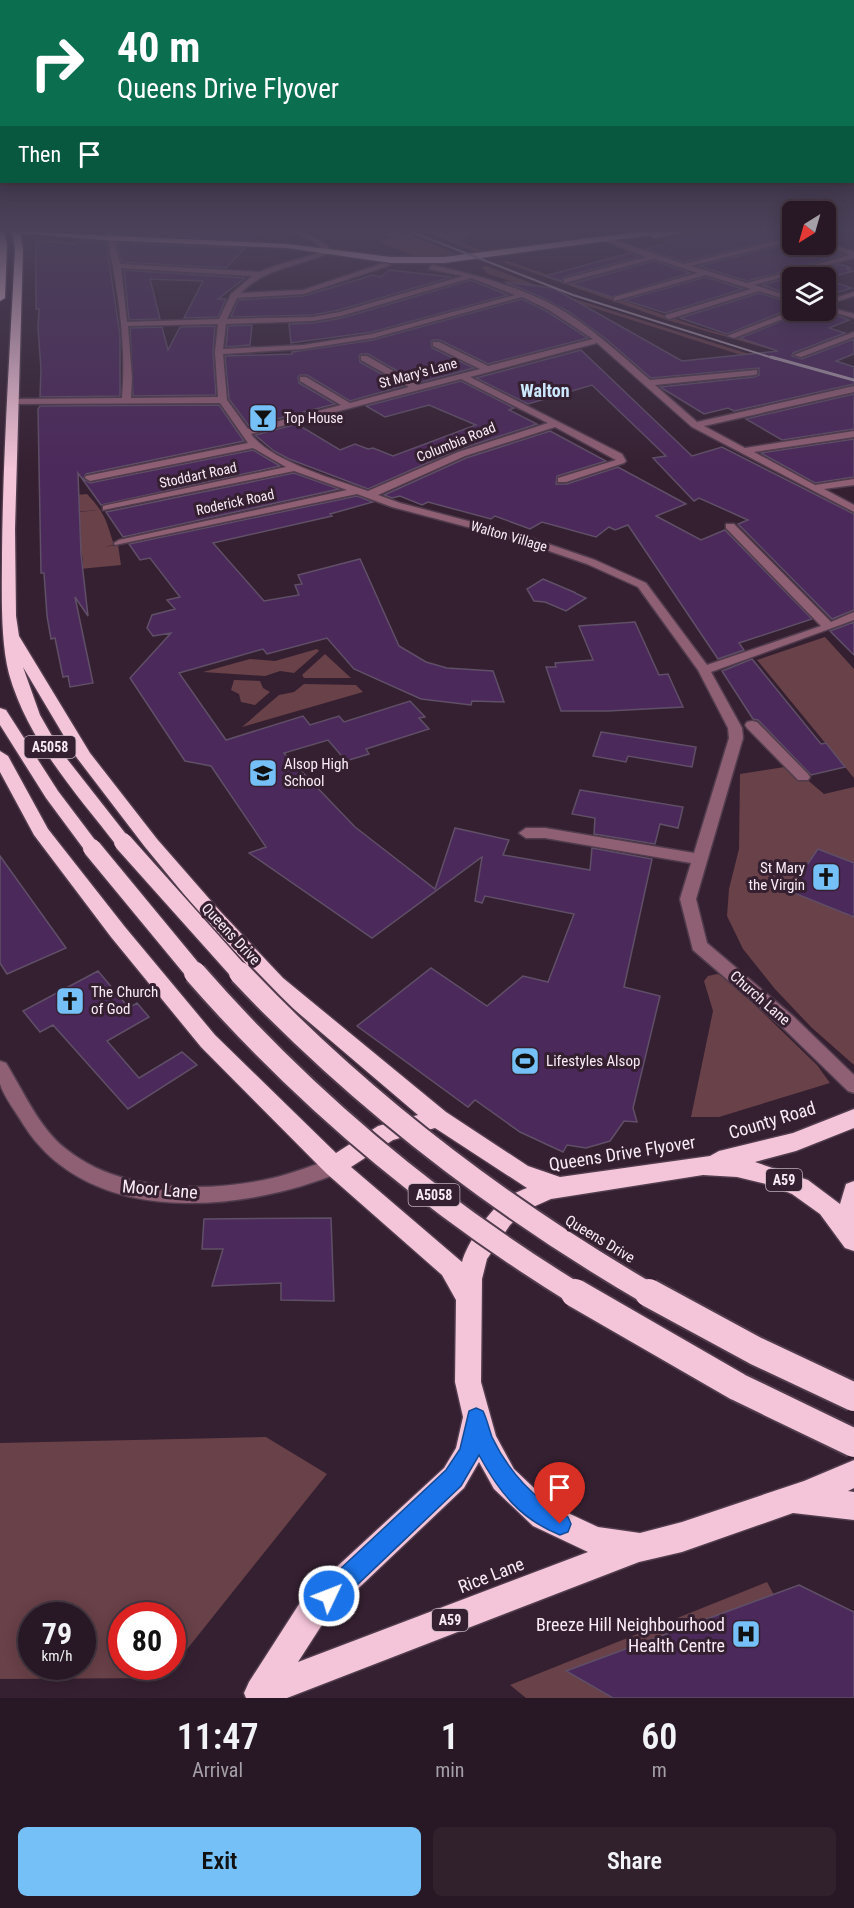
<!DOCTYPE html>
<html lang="en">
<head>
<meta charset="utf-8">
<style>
  :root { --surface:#281825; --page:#30212d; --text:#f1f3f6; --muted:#a5a0a7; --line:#443742; --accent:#75c0f6 }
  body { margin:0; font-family:"Roboto Condensed",sans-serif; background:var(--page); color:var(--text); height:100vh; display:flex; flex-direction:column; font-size:22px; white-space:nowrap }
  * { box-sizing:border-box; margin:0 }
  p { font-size:20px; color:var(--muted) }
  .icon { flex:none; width:33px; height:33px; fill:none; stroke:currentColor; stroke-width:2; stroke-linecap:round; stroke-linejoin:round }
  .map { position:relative; height:1698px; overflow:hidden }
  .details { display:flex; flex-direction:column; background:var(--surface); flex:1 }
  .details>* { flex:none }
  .hud { position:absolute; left:0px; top:0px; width:855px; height:183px; box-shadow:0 3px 15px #0003,0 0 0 2px var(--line); background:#0b6e4f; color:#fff; overflow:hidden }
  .needle { width:39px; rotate:217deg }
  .fabs { position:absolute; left:782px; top:201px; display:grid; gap:12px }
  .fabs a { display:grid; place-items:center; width:54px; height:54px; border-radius:9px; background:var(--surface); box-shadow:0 3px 15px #0003,0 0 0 2px var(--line); font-size:30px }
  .speed { position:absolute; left:18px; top:1602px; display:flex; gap:12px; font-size:30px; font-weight:700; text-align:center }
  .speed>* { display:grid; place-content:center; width:78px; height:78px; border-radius:50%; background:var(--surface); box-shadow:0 3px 15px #0003,0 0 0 2px var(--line); line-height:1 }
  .speed small { font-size:15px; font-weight:400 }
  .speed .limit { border:9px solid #d22; background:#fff; color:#111 }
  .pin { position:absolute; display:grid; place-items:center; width:51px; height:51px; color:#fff; margin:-62px -26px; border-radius:50% 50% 50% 0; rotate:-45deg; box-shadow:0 0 6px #0007 }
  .pin .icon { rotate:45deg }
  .me { position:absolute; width:66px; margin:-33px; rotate:47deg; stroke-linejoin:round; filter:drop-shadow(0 0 4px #0008) }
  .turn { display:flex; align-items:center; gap:21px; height:126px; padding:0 18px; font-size:27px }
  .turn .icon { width:78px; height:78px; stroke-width:2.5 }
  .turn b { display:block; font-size:42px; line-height:51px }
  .then { display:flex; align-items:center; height:57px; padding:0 18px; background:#0003; gap:12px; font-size:22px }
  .eta { display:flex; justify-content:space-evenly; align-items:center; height:102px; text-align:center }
  .eta b { font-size:36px; font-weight:600; line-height:42px }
  .cta { display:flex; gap:12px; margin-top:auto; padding:12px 18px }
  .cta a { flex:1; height:69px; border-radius:9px; background:var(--accent); color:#111; font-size:24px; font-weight:600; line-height:69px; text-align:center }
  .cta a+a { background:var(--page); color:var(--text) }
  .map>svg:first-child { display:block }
</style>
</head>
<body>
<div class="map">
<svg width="854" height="1698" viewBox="0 0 854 1698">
  <rect width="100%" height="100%" fill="#352031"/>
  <!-- green -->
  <path fill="#694148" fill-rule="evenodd" d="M378 231H402L456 254 417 257 378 241 390 238Z
    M423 231H474L460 242 483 251 476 252Z
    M508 261 702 328 854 370V373L667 320 502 262Z
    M487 266 559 294 765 359 763 362 488 274 481 267Z
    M87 494C105 513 106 520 114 545L104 547 118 545 121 565 69 570 68 566 83 564 82 554 67 556V547L81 545 80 535 66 537V528L80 526V517L65 514 97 510 65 513V496Z
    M825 637 854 669V778L757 660Z
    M317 649 319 651 294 673 280 671 265 676 203 672 250 659 275 661Z
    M325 654 351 678H304L302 675Z
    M234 680 260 681 263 688 270 692 255 705 241 702 239 694 231 690Z
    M304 684 356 685 363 692 242 727 279 695 294 692Z
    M791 766 824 794 854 787V1065L811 1027 775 989 743 949 727 916 729 889 739 849 740 774Z
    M717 974 725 976 817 1065 830 1083 719 1117H691L713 1011 704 981 708 976Z
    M266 1437 327 1474 164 1678 0 1679V1443ZM32 1616H82V1666H32ZM122 1616H172V1666H122Z
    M767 1582 774 1595 613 1698H526L510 1685Z"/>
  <!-- building -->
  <path fill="#4c295b" stroke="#5f4f67" stroke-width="1.5" d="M114 231H262L253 240 115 234Z
    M704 231H792V235L684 262 646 249 668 243 667 239Z
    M77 240 106 242 120 335V396L40 397 41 369 38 328 39 309H36V241L77 243Z
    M117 243 245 248 226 268 122 262Z
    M792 243 814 244 843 255 747 281 699 266Z
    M630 253 639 257 563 277 562 281 545 276Z
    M654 261 690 273 612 297 571 284Z
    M840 264 851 268 846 269 853 271 825 279 792 278V295L762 285Z
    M124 270 245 278 218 299H226L218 317 184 318 203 281 150 279 160 319 129 320Z
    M389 270 452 277 339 310 313 315 231 317 238 300 304 296 373 275 381 277Z
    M706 277 743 289 665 313 624 300Z
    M825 279 852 288 830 295 834 296 825 299Z
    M471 280 508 295 372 332 291 343 289 324 313 323 342 318Z
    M505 282 553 288 682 361 778 351 740 338 808 310H823L849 320 829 328 845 333 793 353 792 356 802 359 854 339V354L836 361 854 367V384L734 411 728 408 704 414 660 387 754 377 759 375V368L651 378 606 339 569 312 541 297Z
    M759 293 792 303V308L727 334 680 318Z
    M522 299 548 312 588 338 488 364 440 340H433L431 342 432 348 474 368 418 383 368 354H361L359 356 360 362 403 386 350 401 307 375H300L298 377 299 383 335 404 249 426 229 399 225 356 292 354V352L373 340Z
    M252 325 250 345 226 347 228 326Z
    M215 326 213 352 216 395 133 396 130 328 162 327 168 350 180 327Z
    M581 350 692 456 722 447 854 514V610L832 619 738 524 748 520 699 498 694 501 653 458 666 456 592 385 528 404 476 378Z
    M461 381 514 408 509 410 537 424 457 450 368 489 289 459 274 451 255 435 297 424 340 450 355 444 368 449 373 448 393 456 476 425 429 405 385 417 366 406Z
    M854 394V429L782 440 746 419Z
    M219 405 244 441 86 474 83 479 90 483 253 450 280 466 101 505 78 473 81 554 88 616 75 597 93 683 70 687 68 676 63 677 55 638 51 639 47 616 44 573H41L38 409 40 406Z
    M550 431 606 461 557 476 556 484H567L618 467 686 504 656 516 701 540 725 530 812 619 739 643 744 650 718 659 628 525 615 530 609 527 596 537 542 522 530 529 495 516 491 519 428 502 422 505 400 496 392 498 384 495 466 458Z
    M854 439V477L815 483 761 453Z
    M294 473 339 489 123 537 106 512Z
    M357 496 373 502 330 514 332 516 213 543 264 601 299 595 295 585 302 584 298 575 360 559 399 646 426 662 447 668 493 671 504 702 472 701 471 705 421 699 354 669 327 638 267 654 263 649 179 673 226 740 303 716 310 725 339 716 344 722 410 701 425 717 419 718 429 729 366 749 369 754 346 761 328 740 284 753 355 827 435 889 455 828 509 840 503 855 590 870 592 848 652 859 624 987 660 996 633 1108 637 1122 624 1121 610 1141 586 1148 567 1145 563 1152 520 1132 475 1100 468 1107 357 1026 431 968 487 1006 523 976 548 982 574 914 485 896 482 903 475 901 482 857 372 938 249 853 266 847 211 766 185 761 130 678 171 633 153 636 147 628 152 615 175 609 167 600 180 597 150 558 140 560 129 544Z
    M543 579 576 593H575L586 598 566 611 545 602 534 601 527 589Z
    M635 622 659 675 668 674 683 707 608 711H561L546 667H556L555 663 593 660 579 626Z
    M854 622V655L830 631Z
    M752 659 821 744 826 743 845 767 811 775 758 720 753 719 722 671Z
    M601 732 696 747 692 767 628 756 626 762 593 756Z
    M580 790 683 807 678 828 660 824 655 844 594 834 595 818 572 814Z
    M818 849 854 863V917L789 891Z
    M0 856 66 948 7 974 0 963Z
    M98 971 129 1008 137 1003 149 1017 107 1041 139 1078 182 1052 197 1065 128 1109 53 1025 40 1032 23 1011Z
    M331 1218 334 1301 281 1300V1283L212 1286 223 1249H202L204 1219Z
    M799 1585 854 1612V1698H613L566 1671Z"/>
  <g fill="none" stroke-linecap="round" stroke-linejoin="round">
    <!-- minor casing -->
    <g stroke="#503c4d" stroke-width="3">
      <path id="minor" d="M106 231H112L120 264 260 272C280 262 302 260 323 251L315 242 292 231C306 231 320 239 330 249L328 253C298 267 264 268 241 293L303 290 384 263 391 265 304 294 237 298 227 319 313 317 340 312 463 276 429 269 432 265C473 274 517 286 555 306 590 326 620 354 650 380L757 370V374L754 375 655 385 697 422 854 386V392L704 426 745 448 854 431V437L754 452 815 485 854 479V485L824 489 854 505V512L692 427 597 343 470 377 622 454 626 461 624 463 566 482H558V478L616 460 555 427 465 456 378 495 400 503 525 536 595 560 646 583 707 665 821 626 726 528V524H734L831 622 854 612V620L711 672 742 728 743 738 696 899 707 943 793 1016 854 1075V1093L848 1091 781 1026 693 950 680 899 691 863 545 838H526L519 833 526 828H545L694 853 729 738 728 728 698 670 638 587 587 564 517 540 392 507 357 494 115 545 114 543 119 540 347 490 294 471 103 510V506L107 505 286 467 253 448 90 481 85 478 86 476 248 443 220 403 11 404V400L14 399 122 398C127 343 117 285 106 231ZM121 268 252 276 231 294 219 319 127 322ZM471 278 515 295 372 334 303 345 223 349 226 324 313 321 341 316ZM522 297 549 310 593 339 488 366 439 342H433V346L480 369 418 385 367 356H361V360L409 387 350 403 306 377H300V381L341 405 248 429 227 400 223 354 303 349 373 338ZM218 324 215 352 218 397 131 398 132 378 128 326ZM461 379 548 423 458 452 368 491C337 480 270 461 251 434Z
        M605 237 684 264 792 237V241L691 266 747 283 850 255 820 244H825V242L854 252V258L754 285 792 297V301L759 291 669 319 665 317 666 315 751 289 706 275 614 301V297L698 273 654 259 564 283V279L646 257 603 240Z
        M854 292V296L825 305V301Z
        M825 306 854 314V318L825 310Z
        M794 310H806L734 338 727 336Z
        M854 332V337L801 357 794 355Z
        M752 721 757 722 808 774 810 777 808 780H798L747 728 745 725 747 722Z
        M0 1061 6 1063C24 1092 39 1128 66 1149 120 1193 208 1193 273 1178 294 1173 314 1165 334 1158L341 1160 344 1166 341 1172C242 1213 88 1228 23 1124 16 1112 4 1097 0 1084 0 1077 0 1068 0 1061Z"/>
    </g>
    <!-- highway casing -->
    <g stroke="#503c4d" stroke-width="3">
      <path id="highway" d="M0 231 4 233 7 245 5 298 0 301Z
        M12 231 287 244 391 257H444L645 231H693L654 238 651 235 444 263H391L287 248 101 240 20 233 23 249 15 529 16 616 19 636 90 753 157 839 219 910 283 978 446 1112 528 1166 560 1177 710 1156 719 1151 793 1133 854 1109V1128L796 1151 755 1162 808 1180 840 1204 846 1184 854 1181V1251L845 1248 820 1214 792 1194 770 1185 737 1177 703 1175 551 1199 524 1211 510 1225 487 1259 482 1279 481 1382 496 1436 514 1469 553 1506 598 1527 640 1533 682 1522 804 1481 854 1460V1488L848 1491 854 1492V1520L793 1513 682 1552 639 1562 287 1698H246L244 1693 249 1682 303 1598 444 1468 456 1448 463 1417 455 1382 456 1300 442 1275 326 1173 201 1047 111 937 34 835 0 772V751L8 756 48 829 125 927 215 1035 336 1153 378 1126 418 1115 269 988 205 920 145 847 77 758 23 667 40 715 60 750 129 838 132 842 129 846H117C76 793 28 741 9 674 0 639 2 590 2 553 3 451 10 350 15 249ZM435 1128 527 1188C521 1190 515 1193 509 1196 492 1206 467 1243 462 1262L351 1167 393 1140ZM479 1462 494 1489 533 1526 588 1552 298 1662 325 1620 464 1488Z
        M0 708 6 710 58 791 98 844 101 848 98 852H86L46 798 0 725Z"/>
    </g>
    <!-- minor -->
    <use href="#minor" fill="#8f5f74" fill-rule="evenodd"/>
    <!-- highway -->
    <use href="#highway" fill="#f4c4d8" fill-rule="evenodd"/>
    <!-- rail-far1 -->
    <path stroke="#ab9aa8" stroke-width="2" d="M409 231 573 295 776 359"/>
    <!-- rail -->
    <path stroke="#ab9aa8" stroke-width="3" d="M771 357 854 380"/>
    <!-- highway-bridge-far2 casing -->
    <g stroke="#503c4d" stroke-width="21" stroke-linecap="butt">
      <path id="highway-bridge-far2" d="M123 842 241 974
        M92 848 196 974"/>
    </g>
    <!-- highway-bridge-far1 casing -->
    <g stroke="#503c4d" stroke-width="26" stroke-linecap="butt">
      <path id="highway-bridge-far1" d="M195 973C305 1099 436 1208 578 1295
        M240 973C360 1100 500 1207 651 1295"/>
    </g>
    <!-- highway-bridge casing -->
    <g stroke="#503c4d" stroke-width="32" stroke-linecap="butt">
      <path id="highway-bridge" d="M575 1293 738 1387 854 1443
        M649 1293 756 1351 854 1397"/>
    </g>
    <!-- highway-bridge-far2 -->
    <use href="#highway-bridge-far2" stroke="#f4c4d8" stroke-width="18"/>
    <!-- highway-bridge-far1 -->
    <use href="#highway-bridge-far1" stroke="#f4c4d8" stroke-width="22"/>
    <!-- highway-bridge -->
    <use href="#highway-bridge" stroke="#f4c4d8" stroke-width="28"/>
  </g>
  <!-- sky -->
  <linearGradient id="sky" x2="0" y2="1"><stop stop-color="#1d121b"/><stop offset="0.49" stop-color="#4b425a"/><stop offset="1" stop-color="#4b425a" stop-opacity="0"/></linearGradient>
  <rect width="854" height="469" fill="url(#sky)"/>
  <!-- route -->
  <path fill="#1a73e8" stroke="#114b97" stroke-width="1.5" d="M476 1408 483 1411C487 1419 489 1429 492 1437 508 1471 535 1501 568 1517L571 1524 568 1532 560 1535C520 1519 499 1492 479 1455L461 1486 337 1604 329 1607 321 1604 317 1596 321 1587 446 1470 460 1449 469 1411Z"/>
  <!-- icons -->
  <defs>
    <g id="bar-square" transform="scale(1.5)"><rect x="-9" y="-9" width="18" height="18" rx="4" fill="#75c0f6" stroke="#352031"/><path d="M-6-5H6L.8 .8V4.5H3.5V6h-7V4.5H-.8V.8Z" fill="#111"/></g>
    <g id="school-square" transform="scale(1.5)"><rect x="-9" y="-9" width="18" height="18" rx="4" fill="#75c0f6" stroke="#352031"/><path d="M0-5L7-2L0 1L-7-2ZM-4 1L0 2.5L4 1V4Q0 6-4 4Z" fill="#111"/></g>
    <g id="church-square" transform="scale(1.5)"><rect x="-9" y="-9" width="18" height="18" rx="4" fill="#75c0f6" stroke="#352031"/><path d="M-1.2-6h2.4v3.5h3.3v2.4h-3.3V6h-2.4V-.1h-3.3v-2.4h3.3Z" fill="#111"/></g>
    <g id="stadium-square" transform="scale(1.5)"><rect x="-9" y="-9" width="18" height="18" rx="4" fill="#75c0f6" stroke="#352031"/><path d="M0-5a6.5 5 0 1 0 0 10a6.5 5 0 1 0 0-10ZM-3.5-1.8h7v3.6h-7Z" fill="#111"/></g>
    <g id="hospital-square" transform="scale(1.5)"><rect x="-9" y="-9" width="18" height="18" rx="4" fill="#75c0f6" stroke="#352031"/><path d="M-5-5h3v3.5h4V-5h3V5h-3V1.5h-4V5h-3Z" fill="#111"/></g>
  </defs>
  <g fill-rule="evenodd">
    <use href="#bar-square" x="263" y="418"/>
    <use href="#school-square" x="263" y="773"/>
    <use href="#church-square" x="826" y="877"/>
    <use href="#church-square" x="70" y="1001"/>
    <use href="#stadium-square" x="525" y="1061"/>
    <use href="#hospital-square" x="746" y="1634"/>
  </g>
  <g text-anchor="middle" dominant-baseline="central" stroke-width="6" stroke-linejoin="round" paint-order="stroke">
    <!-- far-street labels -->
    <g font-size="14" fill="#f9ebf6" stroke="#352031">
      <text transform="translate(418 373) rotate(-15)">St Mary's Lane</text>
      <text transform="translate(456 442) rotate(-22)">Columbia Road</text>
      <text transform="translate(198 475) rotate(-12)">Stoddart Road</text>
      <text transform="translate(235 502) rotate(-12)">Roderick Road</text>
      <text transform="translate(509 536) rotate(16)">Walton Village</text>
    </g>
    <!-- far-poi labels -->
    <g font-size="14" fill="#f9ebf6" stroke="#352031" text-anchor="start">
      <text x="284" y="418">Top House</text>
    </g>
    <!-- shield labels -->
    <g fill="#352031" stroke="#beaebb" stroke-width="1.5">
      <rect x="24.5" y="736" width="51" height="22" rx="4.5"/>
      <rect x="766" y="1169" width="36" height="22" rx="4.5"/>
      <rect x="408.5" y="1184" width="51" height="22" rx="4.5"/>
      <rect x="432" y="1609" width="36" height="22" rx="4.5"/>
    </g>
    <g font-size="14" font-weight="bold" fill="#f9ebf6">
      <text x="50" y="747">A5058</text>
      <text x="784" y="1180">A59</text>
      <text x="434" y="1195">A5058</text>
      <text x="450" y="1620">A59</text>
    </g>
    <!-- poi labels -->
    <g font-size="15" fill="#f9ebf6" stroke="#352031" text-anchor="start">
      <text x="284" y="764">Alsop High<tspan x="284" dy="17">School</tspan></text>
      <text x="805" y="868" text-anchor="end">St Mary<tspan x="805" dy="17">the Virgin</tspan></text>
      <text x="91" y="992">The Church<tspan x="91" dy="17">of God</tspan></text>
      <text x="546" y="1061">Lifestyles Alsop</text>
    </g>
    <!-- street labels -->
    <g font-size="15" fill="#f9ebf6" stroke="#352031">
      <text transform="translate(231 934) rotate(47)">Queens Drive</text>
      <text transform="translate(760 998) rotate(41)">Church Lane</text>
      <text transform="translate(600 1239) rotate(31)">Queens Drive</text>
    </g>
    <!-- far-district labels -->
    <g font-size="18" font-weight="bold" fill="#cde8fd" stroke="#352031">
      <text x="545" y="390">Walton</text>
    </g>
    <!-- near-street labels -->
    <g font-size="18" fill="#f9ebf6" stroke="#352031">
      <text transform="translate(772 1120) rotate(-17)">County Road</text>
      <text transform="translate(622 1153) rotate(-9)">Queens Drive Flyover</text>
      <text transform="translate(160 1189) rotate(5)">Moor Lane</text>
      <text transform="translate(491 1575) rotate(-21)">Rice Lane</text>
    </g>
    <!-- near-poi labels -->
    <g font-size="18" fill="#f9ebf6" stroke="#352031" text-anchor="end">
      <text x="725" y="1624">Breeze Hill Neighbourhood<tspan x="725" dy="21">Health Centre</tspan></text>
    </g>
  </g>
</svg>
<div class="fabs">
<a><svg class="needle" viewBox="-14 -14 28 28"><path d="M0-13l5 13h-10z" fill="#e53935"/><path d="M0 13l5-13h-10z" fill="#a5a0a7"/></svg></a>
<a><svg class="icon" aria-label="layers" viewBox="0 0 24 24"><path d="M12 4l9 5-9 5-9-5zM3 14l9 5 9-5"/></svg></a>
</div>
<div class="speed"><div>79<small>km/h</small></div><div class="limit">80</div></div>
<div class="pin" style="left:560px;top:1524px;background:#d93025"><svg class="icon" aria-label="arrive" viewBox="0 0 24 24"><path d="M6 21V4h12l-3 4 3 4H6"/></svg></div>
<svg class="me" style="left:329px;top:1596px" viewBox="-20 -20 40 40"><circle r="17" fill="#1a73e8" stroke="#fff" stroke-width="3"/><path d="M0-11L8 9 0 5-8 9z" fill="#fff"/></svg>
<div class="hud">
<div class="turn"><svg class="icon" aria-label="right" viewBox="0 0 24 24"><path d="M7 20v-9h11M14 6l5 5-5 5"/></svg><div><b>40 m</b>Queens Drive Flyover</div></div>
<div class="then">Then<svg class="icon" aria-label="arrive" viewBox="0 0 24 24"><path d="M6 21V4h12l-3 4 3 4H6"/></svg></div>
</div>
</div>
<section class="details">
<div class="eta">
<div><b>11:47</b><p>Arrival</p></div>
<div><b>1</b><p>min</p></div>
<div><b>60</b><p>m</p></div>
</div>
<div class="cta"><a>Exit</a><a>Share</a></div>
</section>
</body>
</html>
